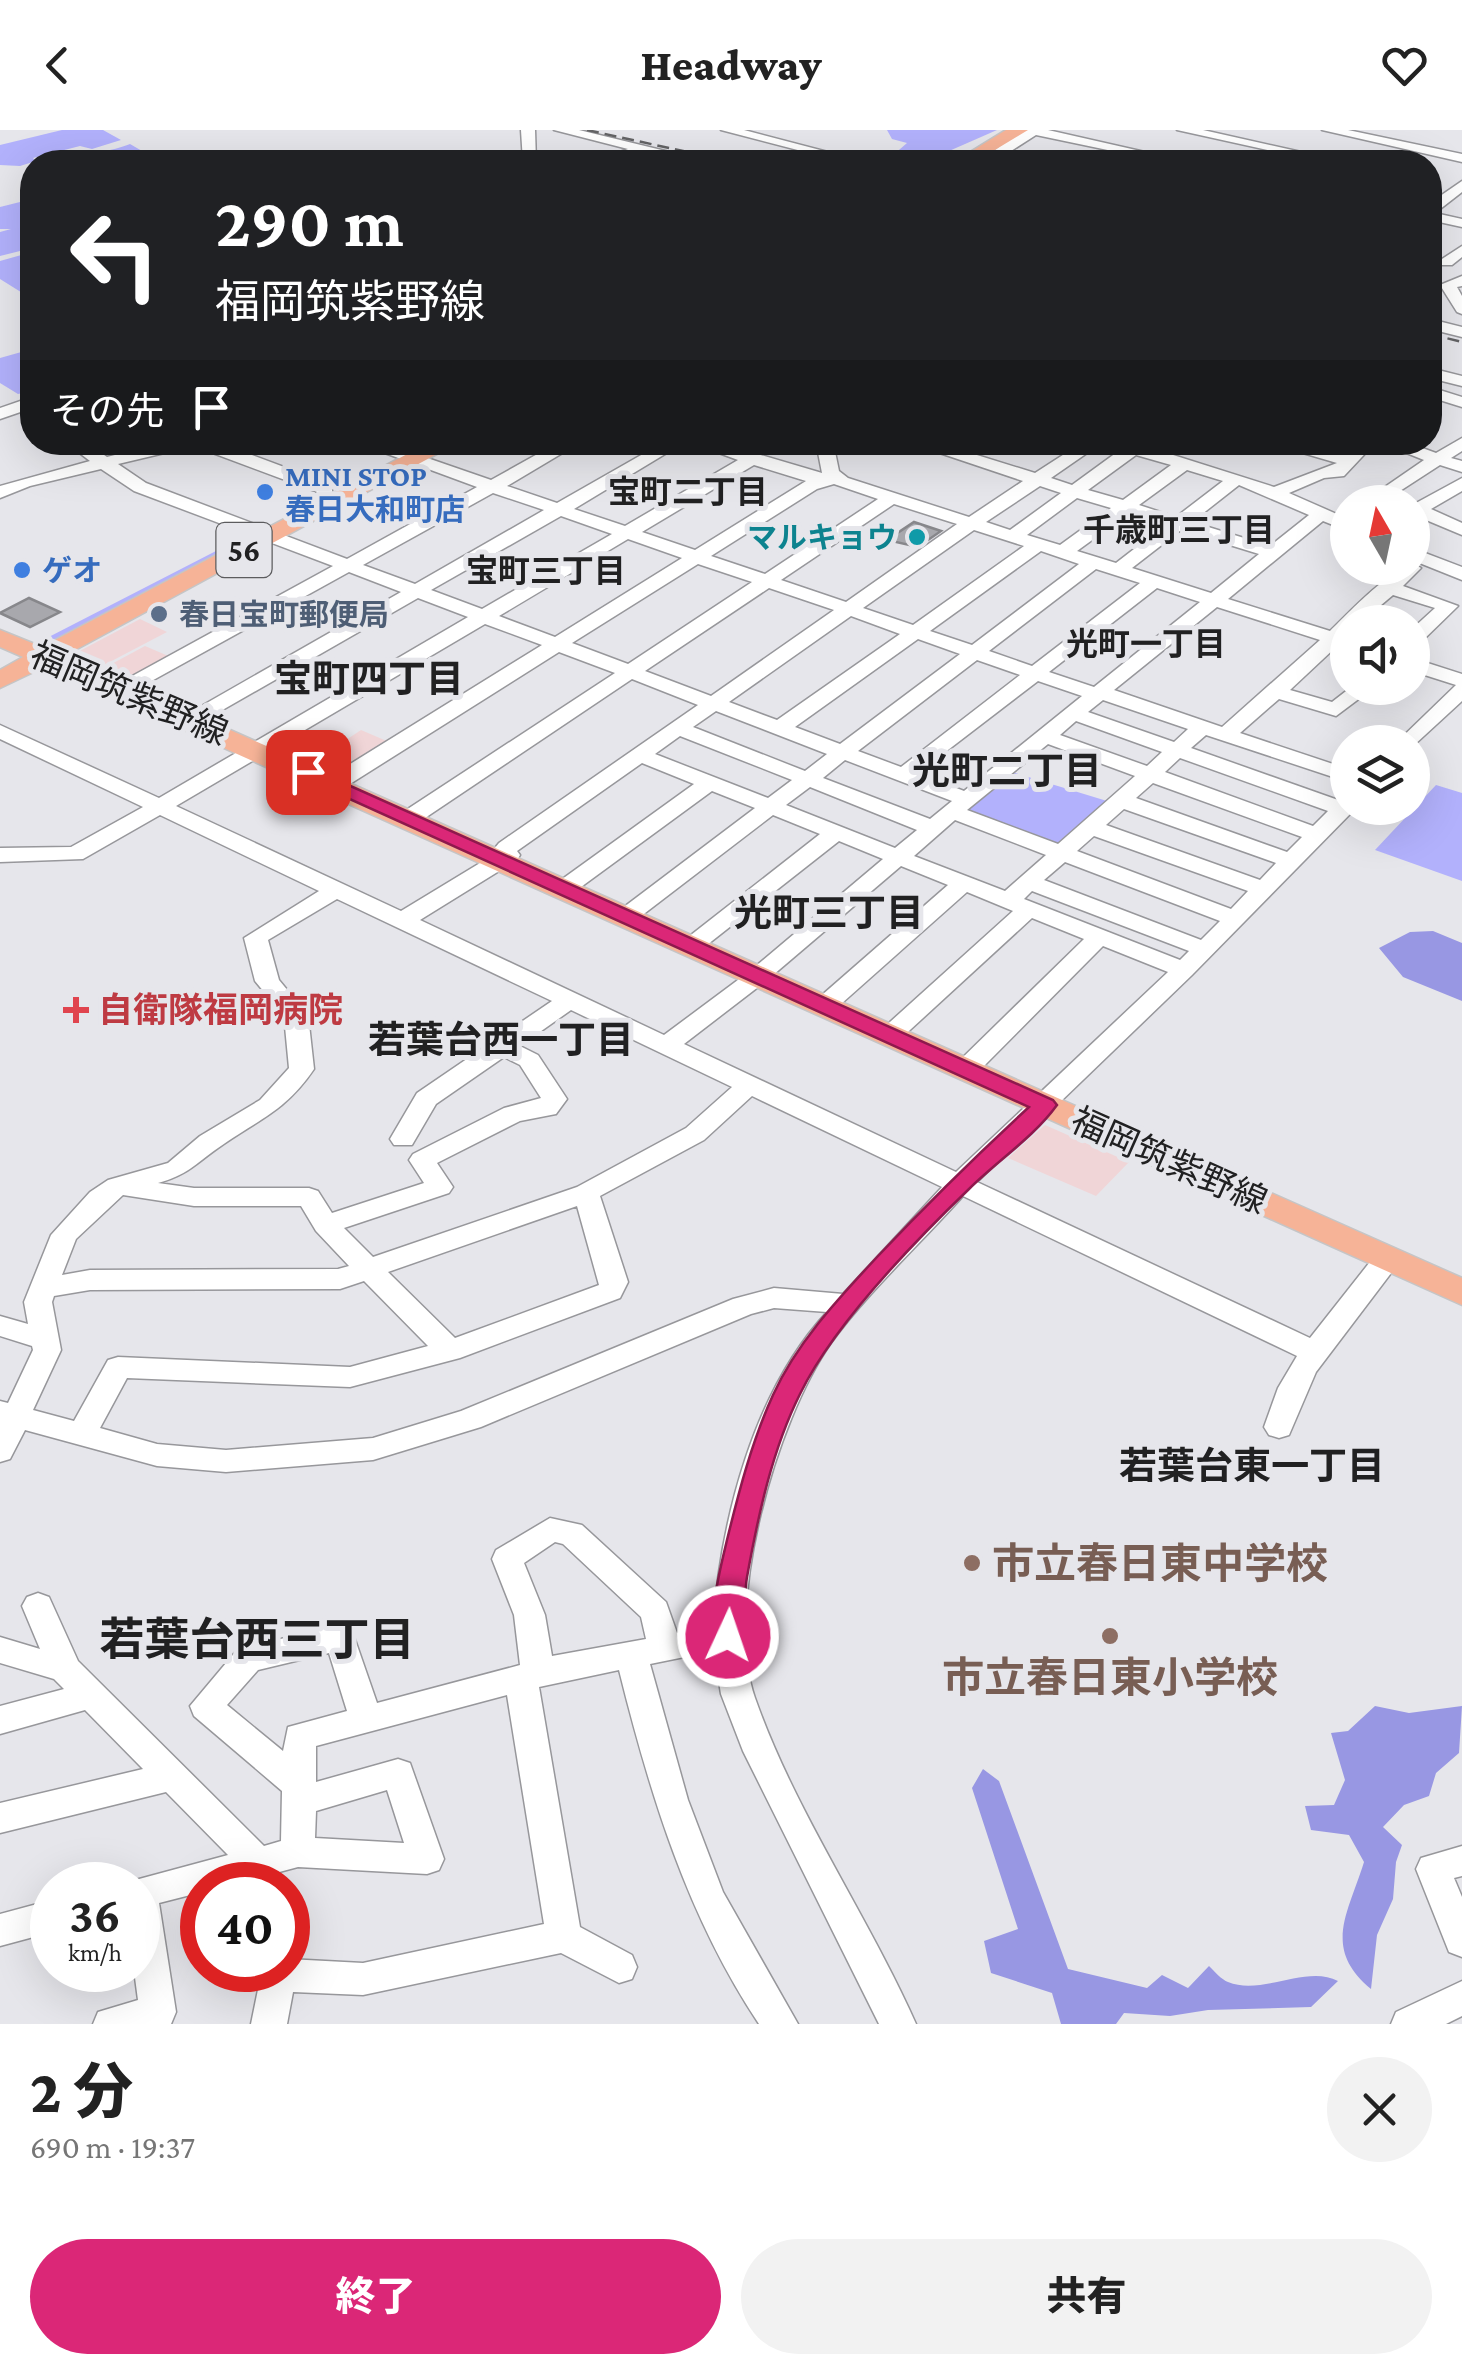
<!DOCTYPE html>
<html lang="ja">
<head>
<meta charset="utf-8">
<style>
  :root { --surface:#fff; --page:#f2f2f2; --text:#222; --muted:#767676; --accent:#db2777 }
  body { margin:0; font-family:"Crimson Pro","Noto Sans JP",serif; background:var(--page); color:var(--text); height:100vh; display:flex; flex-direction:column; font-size:38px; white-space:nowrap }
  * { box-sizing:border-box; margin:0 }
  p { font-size:32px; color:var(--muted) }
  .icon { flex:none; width:55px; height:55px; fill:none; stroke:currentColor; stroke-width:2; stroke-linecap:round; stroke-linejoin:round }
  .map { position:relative; height:1894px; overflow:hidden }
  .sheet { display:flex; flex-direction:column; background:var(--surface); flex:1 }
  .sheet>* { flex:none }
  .hud { position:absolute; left:20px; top:20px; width:1422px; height:305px; border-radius:40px; box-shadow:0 10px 40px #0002; background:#202124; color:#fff; overflow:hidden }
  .needle { width:65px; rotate:351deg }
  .controls { position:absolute; left:1330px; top:355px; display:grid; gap:20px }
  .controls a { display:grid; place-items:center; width:100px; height:100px; border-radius:50%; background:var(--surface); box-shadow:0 10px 40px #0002; font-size:50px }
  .speed { position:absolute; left:30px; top:1732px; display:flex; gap:20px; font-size:50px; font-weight:700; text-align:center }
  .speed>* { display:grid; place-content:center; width:130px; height:130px; border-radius:50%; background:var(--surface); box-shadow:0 10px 40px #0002; line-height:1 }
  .speed small { font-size:25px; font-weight:400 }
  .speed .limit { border:15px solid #d22; background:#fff; color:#111 }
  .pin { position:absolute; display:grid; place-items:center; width:85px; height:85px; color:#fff; margin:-42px; border-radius:20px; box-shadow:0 5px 15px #0006 }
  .me { position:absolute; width:110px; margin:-55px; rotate:3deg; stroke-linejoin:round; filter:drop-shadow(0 0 8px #0008) }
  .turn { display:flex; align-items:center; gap:35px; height:210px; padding:0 30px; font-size:45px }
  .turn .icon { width:130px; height:130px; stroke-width:2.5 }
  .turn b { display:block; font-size:70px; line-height:85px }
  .then { display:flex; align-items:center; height:95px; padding:0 30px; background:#0003; gap:20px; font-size:38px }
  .round { display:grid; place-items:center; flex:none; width:105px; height:105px; border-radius:52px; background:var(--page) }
  .summary { display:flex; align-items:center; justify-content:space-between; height:170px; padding:0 30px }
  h1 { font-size:60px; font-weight:800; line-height:75px }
  .button { display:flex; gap:20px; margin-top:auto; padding:20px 30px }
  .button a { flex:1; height:115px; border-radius:60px; background:var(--accent); color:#fff; font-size:40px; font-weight:800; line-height:115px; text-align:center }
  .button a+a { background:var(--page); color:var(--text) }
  header { display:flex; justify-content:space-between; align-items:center; height:130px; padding:0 30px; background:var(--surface); font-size:45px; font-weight:800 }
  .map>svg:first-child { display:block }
</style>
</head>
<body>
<header><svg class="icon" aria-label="back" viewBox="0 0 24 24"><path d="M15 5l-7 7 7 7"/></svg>Headway<svg class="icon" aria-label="heart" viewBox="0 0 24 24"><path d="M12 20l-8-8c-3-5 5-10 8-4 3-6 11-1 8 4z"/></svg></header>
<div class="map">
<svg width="1462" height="1894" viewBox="0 0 1462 1894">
  <rect width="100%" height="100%" fill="#e6e6eb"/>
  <!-- commercial -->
  <path fill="#f0d5d7" d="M140 489 167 502 104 535 76 523Z
    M145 516 173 528 135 549 106 537Z
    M361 600 389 612 339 643 313 632Z
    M1045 995 1129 1032 1096 1066 1008 1028Z"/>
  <!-- green -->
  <path fill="#b2b1fc" d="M62 0H103L121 10 92 19 80 16 33 28 36 31 20 36 0 35V15Z
    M887 0H997L924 32 892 26 907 13 892 9Z
    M130 14 161 32H52C80 26 113 21 130 14Z
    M32 69V118L0 126V102L11 99H0V77Z
    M32 122V169L0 149V131Z
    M32 219V261L18 264 0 253V228Z
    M249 404 257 407 50 515 41 511Z
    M1015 643 1107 671 1056 715 967 681Z
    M1436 655 1462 663V751L1375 720Z"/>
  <!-- forest -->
  <path fill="#9897e3" d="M1433 801 1462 813V871L1403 847 1379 818 1410 802Z
    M1375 1576 1409 1583 1462 1576 1459 1623 1436 1643 1429 1666 1404 1675 1383 1697 1402 1715 1396 1732 1393 1769 1377 1805 1371 1859C1322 1818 1348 1784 1364 1732L1349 1705 1311 1700 1305 1676 1334 1675 1345 1650 1331 1603 1348 1601Z
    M983 1639 999 1651 1068 1839 1147 1858 1162 1845 1188 1858 1209 1836C1214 1841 1222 1850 1228 1852 1262 1866 1307 1834 1338 1851L1311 1877 1208 1880 1170 1886 1124 1883 1116 1894H1061L1052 1863 991 1843 984 1811 1018 1799 972 1658Z"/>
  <!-- building -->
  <path fill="#a8a8ad" stroke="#87878b" stroke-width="2.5" d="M914 392 941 401 918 417 887 410Z
    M29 468 60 482 30 497 0 483Z"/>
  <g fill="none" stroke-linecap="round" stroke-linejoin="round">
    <!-- minor casing -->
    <g stroke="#97979b" stroke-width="3">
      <path id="minor" d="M521 0H535L536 32H523Z
        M554 0H579L711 32C689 33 669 25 647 23 630 22 611 32 593 32L628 19Z
        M721 0H744L866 32H844Z
        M1022 0H1048L1189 32H1165L1036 5 994 32H979Z
        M1177 0H1203L1346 32H1322Z
        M1322 0H1348L1462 24V32Z
        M1462 51V62L1435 83 1462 89V97L1430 90V73Z
        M1462 116V127L1452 135H1442V129Z
        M1462 146V156L1457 157 1462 166V184L1457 182 1440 155Z
        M1430 189 1462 197V207L1430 199Z
        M1430 238 1462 246V256L1430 248Z
        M1430 257 1462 267V277L1430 267Z
        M32 267V278L0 289V278Z
        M1462 308V321L1451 328 1462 331V342L1440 335 1383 372H1363L1424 330 1379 312H1406L1436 323Z
        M65 312H85L107 327 166 312H217L332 355V363H320L194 316 118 334 146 353 347 429 477 357 355 312H381L491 350 559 312H581L507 356 557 373 664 312H685L574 379 625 396 738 330 689 312H717L822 343 816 312H833L839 341 848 348 969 387 1023 351 907 312H935L1035 343 1083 312H1103L1051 348 1072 355 1120 320 1104 312H1132L1274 357 1337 333 1265 312H1297L1346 324 1358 312H1376L1344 346 1324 348 1289 363 1348 389V401L1323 391 1228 469 1330 501C1346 486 1389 438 1412 438V433L1421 438 1403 456 1458 476 1419 514 1412 516V499L1435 478 1393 465 1361 492H1348V519L1337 516 1290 560 1332 572 1350 558H1371L1368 562 1336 586 1279 569 1240 603 1348 639V652L1206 605 1191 618 1338 670 1348 667V678H1356L1192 845 977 1052 1310 1208 1377 1123H1397L1401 1130 1316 1242 1289 1305 1279 1308 1269 1305 1264 1297 1278 1258 1297 1226 963 1066C921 1113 866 1164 831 1213 776 1291 723 1476 755 1568 795 1682 867 1784 916 1894H879L743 1621 721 1564 714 1521 650 1534 688 1670 723 1762 798 1894H759C687 1786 650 1664 619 1540L539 1557 580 1797 632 1825 637 1837 632 1849 619 1853 561 1823 363 1865 293 1862 287 1894H251L262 1840H288V1829L363 1833 544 1794 507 1565 316 1616V1652L398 1629 410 1633 444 1729 439 1740 427 1744 298 1737 230 1755H202V1762L159 1773 176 1882 171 1894H93L98 1882 138 1870 134 1840H138V1755H126L128 1752 228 1725 166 1662 0 1703V1673L143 1639 85 1580 0 1604V1576L64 1559 54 1549 0 1533V1507L40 1519 22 1476 27 1467 38 1463 49 1467 78 1531 264 1716 281 1711 282 1661 194 1586 190 1576 237 1520 340 1494 351 1498 377 1573 520 1535 514 1485 492 1429 496 1420 550 1388 582 1395 666 1472 677 1503 713 1496C721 1390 753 1262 827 1182L774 1178 751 1184 481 1297 373 1330 226 1342 157 1336 25 1300 10 1329 0 1332V1271L8 1273 33 1220 32 1216 0 1206V1186L28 1194 24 1172 51 1105 90 1062 108 1050 168 1033 200 1006 260 970 289 938 284 886 255 851 244 808 319 761 160 685 83 729 0 732V718L71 717 143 677 0 609V595L159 668 468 487 418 468 198 594H184L181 590 184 586 401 462 349 442 128 564H114V556L333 436 134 361 101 339 30 356 0 368V356L90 331ZM1136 325 1171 335 1123 370 1088 360ZM754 335 806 351 695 420 642 402ZM1187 340 1223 351 1176 387 1139 375ZM834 354 878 369 765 444 711 426 817 359ZM1239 355 1309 385 1270 416 1192 392ZM1040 356 1061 363 1010 400 986 392ZM493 363 544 380 415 454 363 435ZM1077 368 1111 378 1060 415 1027 405ZM894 374 957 394 846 472 781 450ZM1128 384 1165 395 1116 433 1077 421ZM561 386 612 404 482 479 431 460ZM974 400 1024 416 913 495 863 478ZM1181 400 1259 424 1211 463 1132 438ZM628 409 682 428 555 507 499 486ZM1041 421 1079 434 972 515 930 501ZM698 434 752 452 628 534 572 513ZM1096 439 1140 453 1032 536 989 521ZM769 458 834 480 711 566 645 541ZM1157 458 1200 472 1094 557 1049 542ZM1217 477 1320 510 1222 597 1114 560ZM851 486 900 504 777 590 729 572ZM485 494 542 515 326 649 323 654 326 659H342L559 522 615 543 400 684 397 689 400 694H416L632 549 698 575 499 713 485 730 401 781 176 676ZM918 509 960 524 840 614 795 597ZM977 530 1020 545 901 637 858 621ZM1038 551 1082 566 964 661 918 643ZM1103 570 1188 599 1174 612 1088 582ZM716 581 827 624 805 641 693 597ZM1076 591 1162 622 1147 636 1060 605ZM680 606 792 650 768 668 655 624ZM1048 614 1135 646 1058 714 967 680ZM1180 628 1328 681 1313 696 1165 642ZM845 630 952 671 930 689 823 648ZM642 633 694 654 554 755 551 760 554 765H570L712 661 755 678 616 783 612 788 616 793H632L773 685 820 704 682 812 678 817 682 822H698L839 711 883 729 750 841 664 905 420 790 517 730 520 725 517 721ZM1153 653 1302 707 1287 722 1136 668ZM810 657 917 700 895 718 786 675ZM1124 679 1276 733 1260 750 1106 695ZM955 690 1046 725 1005 761 914 726ZM1094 706 1248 761 1231 779 1077 721ZM1065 732 1220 791 1201 810 1044 750ZM901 736 948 755 814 872 811 877 814 882H832L967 762 1013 781 880 901 877 906 880 911H898L1032 788 1084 809 956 934 953 940 956 946H974L1103 816 1168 842 956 1042 684 914 766 851ZM1032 761 1189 821 1180 830 1024 769ZM337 769 552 871 417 963 390 1009 394 1015H412L436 974 504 927 520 935 541 968 504 978 413 1024 409 1030 424 1053 332 1083 318 1061 309 1058H194L158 1053C187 1045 194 1035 218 1018 257 990 285 982 314 939L308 885 279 850 268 810ZM571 880 732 957 686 998 577 1057 373 1127 344 1098 449 1063 453 1057 437 1033 520 991 556 984 567 969 538 925 520 916ZM752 966 942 1057 843 1164 774 1158 733 1169 461 1281 373 1308 226 1320 157 1314 100 1298 127 1248 350 1257 460 1228 620 1168 628 1152 600 1066 704 1010ZM123 1065 194 1076H301L316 1101 349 1136 338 1139 90 1140 62 1145 76 1109ZM577 1076 599 1155 455 1208 388 1142ZM364 1151 428 1216 350 1237 118 1227 108 1230 74 1291 33 1280 61 1220 52 1172 54 1166 90 1160 340 1159ZM555 1412 563 1414 641 1487 646 1509 552 1526 545 1485 524 1433ZM329 1523 347 1581 288 1597 283 1621 227 1575 258 1540ZM387 1660 404 1713 315 1708 316 1681Z
        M1462 348V361L1431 379 1462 393V405L1419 387 1412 388V372H1408L1416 373Z
        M1412 418 1462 437V450L1412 430Z
        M1412 528 1462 544V571L1412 617V612H1397L1456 555 1412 541Z
        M1462 1716V1746L1454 1748 1462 1767V1827L1449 1822 1416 1739 1421 1728Z
        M52 1770V1802L0 1816V1784Z
        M1462 1851V1886L1446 1894H1391L1396 1882Z"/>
    </g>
    <!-- major casing -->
    <g stroke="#c5c5c6" stroke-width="3">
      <path id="major" d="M1006 0H1028L975 32H954Z
        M430 312H459L64 526 1462 1148V1175L44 537 0 558V540L23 527 0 517V500L42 517Z"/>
    </g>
    <!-- minor -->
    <use href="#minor" fill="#fff" fill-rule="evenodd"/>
    <!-- major -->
    <use href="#major" fill="#f6b397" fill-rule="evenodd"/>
    <!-- rail -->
    <path stroke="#636365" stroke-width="2.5" stroke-dasharray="12 6" stroke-linecap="butt" d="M587 0 733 32
      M1430 204 1462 212"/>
  </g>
  <!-- route -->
  <path fill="#db2777" stroke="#8e194d" stroke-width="2.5" d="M308 637 1053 970 1057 975C1034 1007 997 1031 969 1059 914 1112 833 1196 800 1264 772 1320 758 1386 747 1447 743 1468 749 1495 739 1514L728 1518 718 1514C706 1490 721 1436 727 1410 739 1361 752 1311 773 1265 797 1212 839 1168 878 1126 927 1074 977 1025 1029 977L301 647 298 642Z"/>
  <!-- markers -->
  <g fill="#3f7fe0" stroke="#e6e6eb" stroke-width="4">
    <circle cx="265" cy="362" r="10"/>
    <circle cx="22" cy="440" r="10"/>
  </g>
  <circle fill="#0f9aa8" stroke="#e6e6eb" stroke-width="4" cx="917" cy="407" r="10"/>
  <circle fill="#5c6f8a" stroke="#e6e6eb" stroke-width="4" cx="159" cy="484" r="10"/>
  <path fill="#e0444e" stroke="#e6e6eb" stroke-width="4" d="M71 865h10v10h10v10h-10v10h-10v-10h-10v-10h10z"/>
  <g fill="#8d6e63" stroke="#e6e6eb" stroke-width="4">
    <circle cx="972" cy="1433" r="10"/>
    <circle cx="1110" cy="1506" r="10"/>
  </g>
  <g text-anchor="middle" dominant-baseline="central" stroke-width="10" stroke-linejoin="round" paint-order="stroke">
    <!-- far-shop labels -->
    <g font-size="30" font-weight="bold" fill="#366cbe" stroke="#e6e6eb" text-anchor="start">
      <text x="285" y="345">MINI STOP<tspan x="285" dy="34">春日大和町店</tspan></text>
      <text x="42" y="440">ゲオ</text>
    </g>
    <!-- far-culture labels -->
    <g font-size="30" font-weight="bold" fill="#0d838f" stroke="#e6e6eb" text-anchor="end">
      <text x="897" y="407">マルキョウ</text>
    </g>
    <!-- far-service labels -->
    <g font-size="30" font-weight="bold" fill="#4e5e75" stroke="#e6e6eb" text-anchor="start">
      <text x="179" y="484">春日宝町郵便局</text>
    </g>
    <!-- far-neighbourhood labels -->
    <g font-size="32" font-weight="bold" fill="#212122" stroke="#e6e6eb">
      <text x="688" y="362">宝町二丁目</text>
      <text x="1179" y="400">千歳町三丁目</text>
      <text x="546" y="441">宝町三丁目</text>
      <text x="1146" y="514">光町一丁目</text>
    </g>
    <!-- shield labels -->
    <rect fill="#e6e6eb" stroke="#5c5c5e" stroke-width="2.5" x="216.5" y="393" width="55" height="54" rx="8"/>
    <g font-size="32" font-weight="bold" fill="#212122">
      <text x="244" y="420">56</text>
    </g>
    <!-- street labels -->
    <g font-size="35" fill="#212122" stroke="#e6e6eb">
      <text transform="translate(129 564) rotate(23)">福岡筑紫野線</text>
      <text transform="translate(1169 1031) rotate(24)">福岡筑紫野線</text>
    </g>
    <!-- health labels -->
    <g font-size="35" font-weight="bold" fill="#be3a42" stroke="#e6e6eb" text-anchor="start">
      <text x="98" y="880">自衛隊福岡病院</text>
    </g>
    <!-- neighbourhood labels -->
    <g font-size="38" font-weight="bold" fill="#212122" stroke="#e6e6eb">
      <text x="369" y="549">宝町四丁目</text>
      <text x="1007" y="641">光町二丁目</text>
      <text x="829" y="783">光町三丁目</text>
      <text x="501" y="910">若葉台西一丁目</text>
      <text x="1252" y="1336">若葉台東一丁目</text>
    </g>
    <!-- near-education labels -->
    <g font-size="42" font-weight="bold" fill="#785e54" stroke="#e6e6eb" text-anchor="start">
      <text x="992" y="1433">市立春日東中学校</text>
      <text x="1110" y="1547" text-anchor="middle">市立春日東小学校</text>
    </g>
    <!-- near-neighbourhood labels -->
    <g font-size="45" font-weight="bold" fill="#212122" stroke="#e6e6eb">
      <text x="257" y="1510">若葉台西三丁目</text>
    </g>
  </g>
</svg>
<div class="controls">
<a><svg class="needle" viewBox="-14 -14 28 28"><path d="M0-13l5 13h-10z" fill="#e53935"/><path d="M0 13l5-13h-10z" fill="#767676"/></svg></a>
<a><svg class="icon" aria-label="sound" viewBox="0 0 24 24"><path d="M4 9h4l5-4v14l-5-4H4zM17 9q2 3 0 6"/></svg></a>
<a><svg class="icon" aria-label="layers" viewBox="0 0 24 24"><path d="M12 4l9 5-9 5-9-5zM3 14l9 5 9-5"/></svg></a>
</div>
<div class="speed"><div>36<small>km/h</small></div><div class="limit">40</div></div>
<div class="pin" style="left:308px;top:642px;background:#d93025"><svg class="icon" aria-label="arrive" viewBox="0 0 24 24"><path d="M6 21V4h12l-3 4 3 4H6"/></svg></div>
<svg class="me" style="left:728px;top:1506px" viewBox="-20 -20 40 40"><circle r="17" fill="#db2777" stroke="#fff" stroke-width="3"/><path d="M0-11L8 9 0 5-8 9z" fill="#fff"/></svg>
<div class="hud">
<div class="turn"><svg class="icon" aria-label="left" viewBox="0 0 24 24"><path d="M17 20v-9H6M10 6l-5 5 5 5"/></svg><div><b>290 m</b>福岡筑紫野線</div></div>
<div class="then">その先<svg class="icon" aria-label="arrive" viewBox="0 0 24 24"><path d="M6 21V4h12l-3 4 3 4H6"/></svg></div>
</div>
</div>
<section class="sheet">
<div class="summary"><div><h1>2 分</h1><p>690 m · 19:37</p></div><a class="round"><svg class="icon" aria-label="close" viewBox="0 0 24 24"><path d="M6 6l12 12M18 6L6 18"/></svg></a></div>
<div class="button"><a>終了</a><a>共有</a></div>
</section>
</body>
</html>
